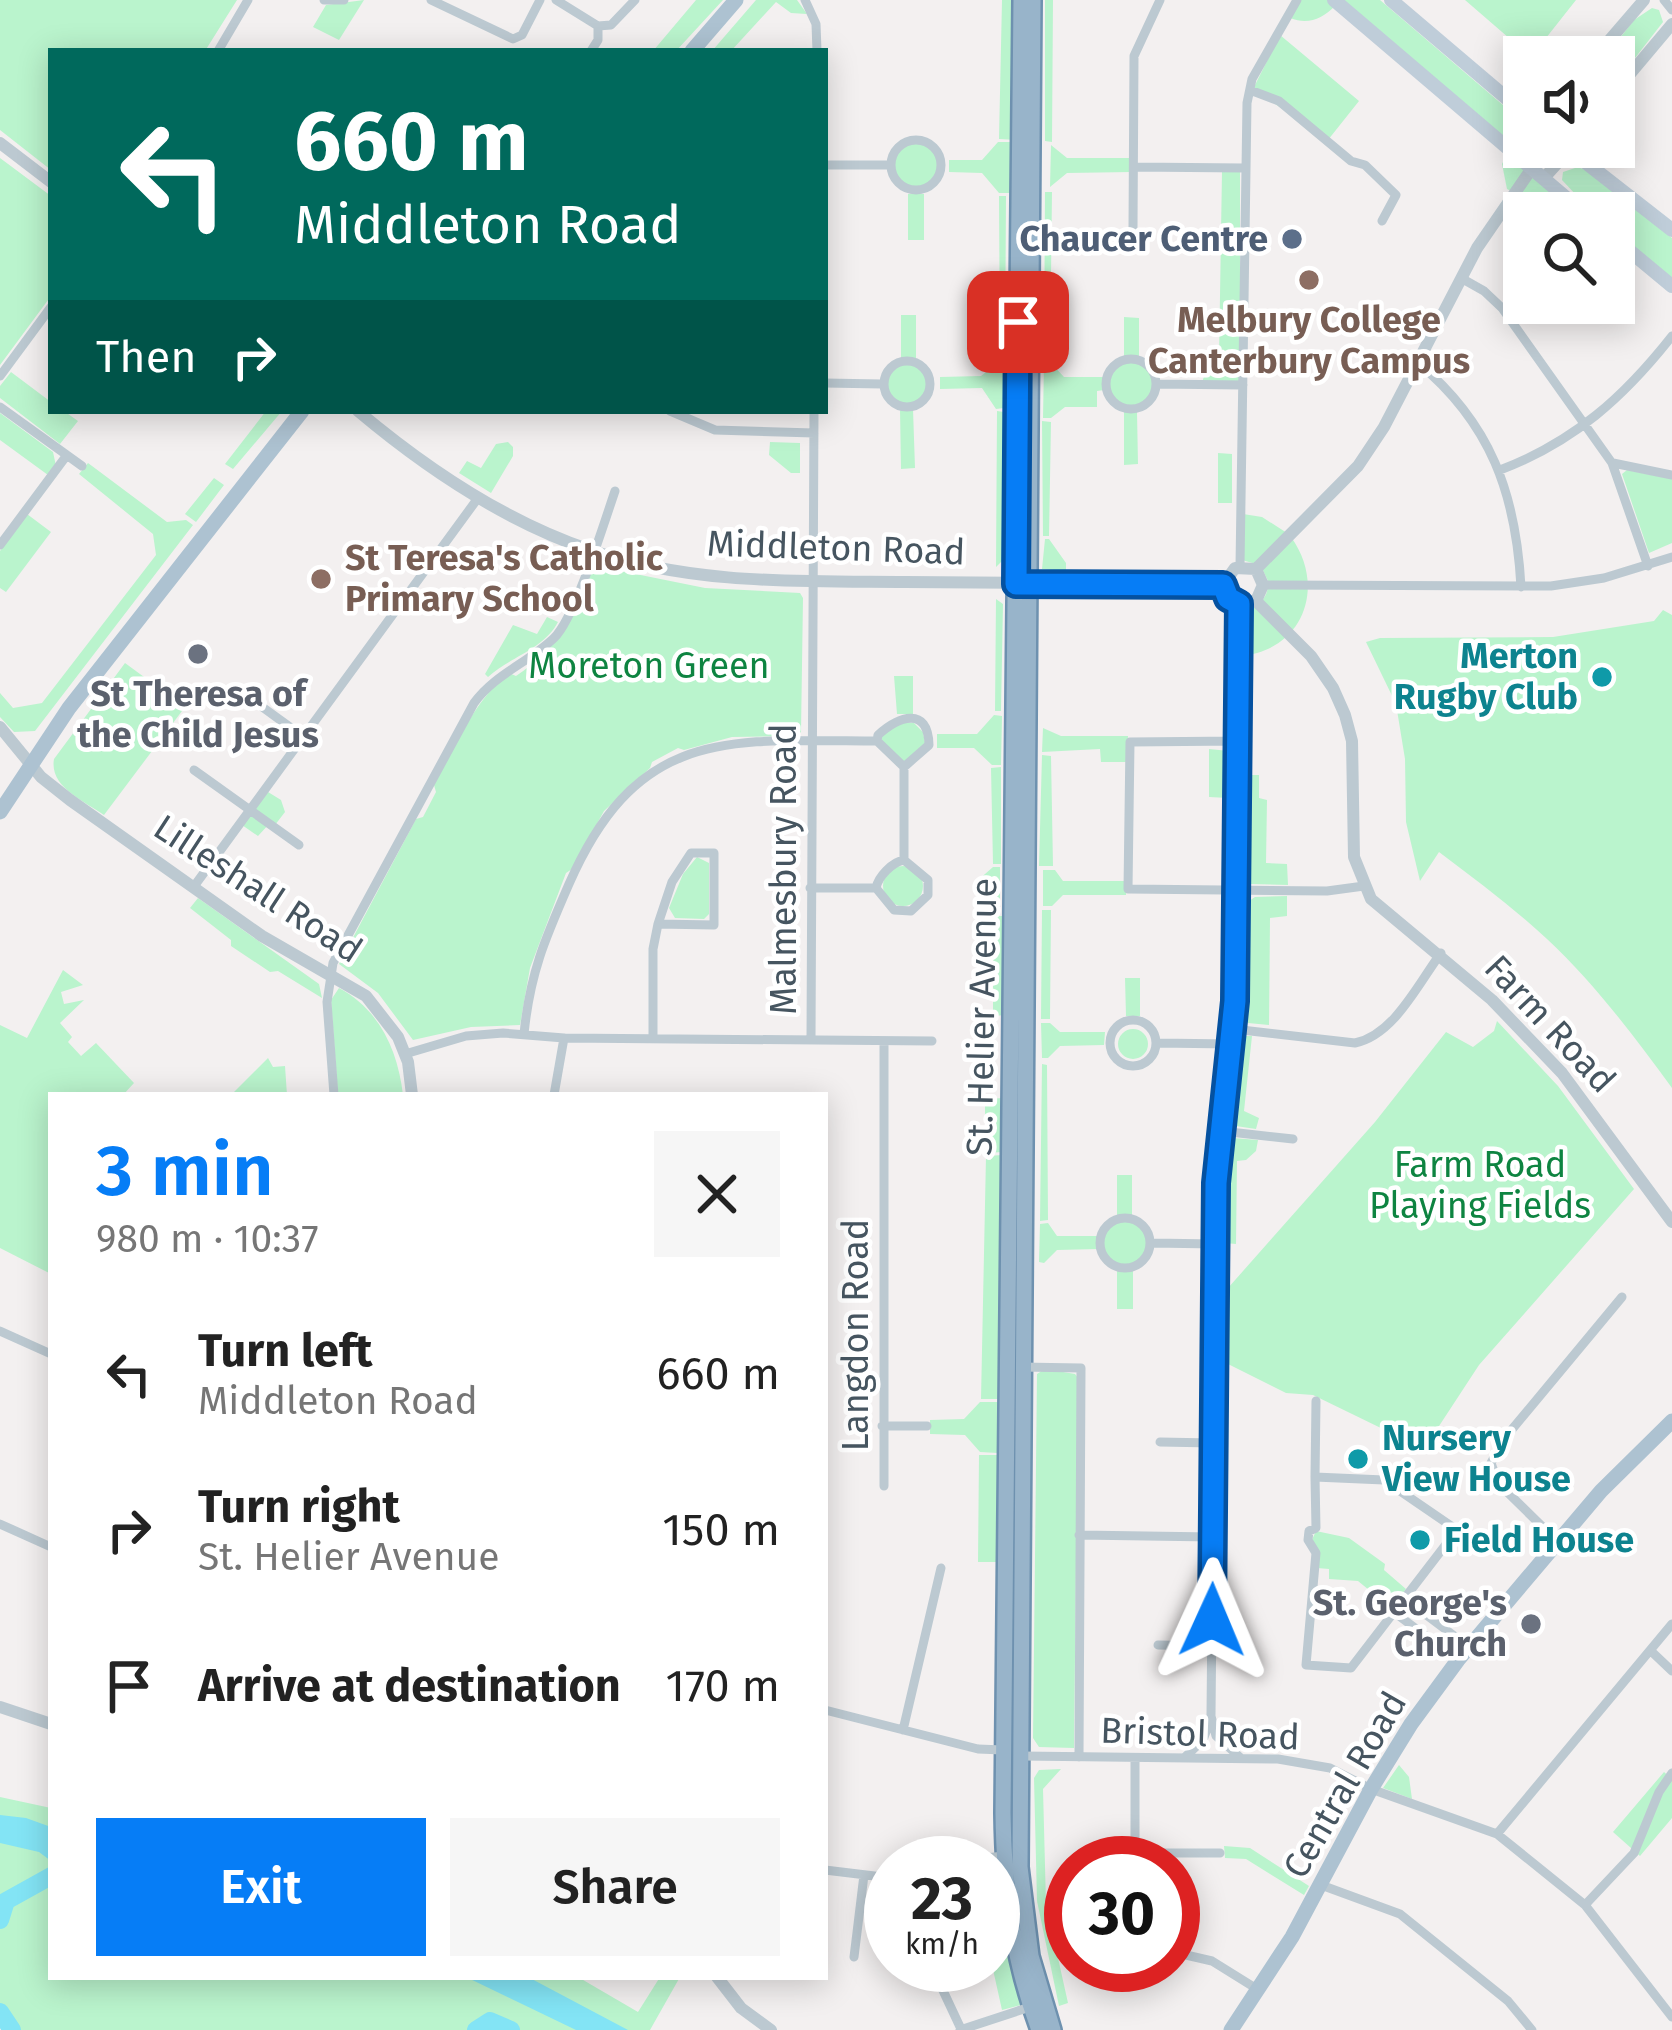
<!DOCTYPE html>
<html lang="en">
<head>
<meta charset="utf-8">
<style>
  :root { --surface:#fff; --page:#f6f6f6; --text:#222; --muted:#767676; --accent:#067df6 }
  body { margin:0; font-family:"Fira Sans",sans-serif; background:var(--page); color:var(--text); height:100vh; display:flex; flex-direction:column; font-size:45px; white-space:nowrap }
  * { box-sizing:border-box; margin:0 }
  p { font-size:39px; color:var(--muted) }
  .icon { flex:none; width:66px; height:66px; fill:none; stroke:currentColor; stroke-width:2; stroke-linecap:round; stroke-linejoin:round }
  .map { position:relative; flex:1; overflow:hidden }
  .details { position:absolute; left:48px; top:1092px; width:780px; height:888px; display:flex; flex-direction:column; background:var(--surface); border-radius:0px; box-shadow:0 6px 30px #0003 }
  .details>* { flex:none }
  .banner { position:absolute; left:48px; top:48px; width:780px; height:366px; border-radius:0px; box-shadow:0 6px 30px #0003; background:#00695c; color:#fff; overflow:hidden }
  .buttons { position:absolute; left:1503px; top:36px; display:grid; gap:24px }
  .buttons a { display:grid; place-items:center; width:132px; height:132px; border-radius:0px; background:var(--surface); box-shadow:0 6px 30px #0003; font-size:60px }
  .speed { position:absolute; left:864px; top:1836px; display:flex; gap:24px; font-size:60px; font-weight:700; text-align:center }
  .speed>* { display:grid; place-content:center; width:156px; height:156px; border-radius:50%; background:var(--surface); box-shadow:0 6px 30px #0003; line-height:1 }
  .speed small { font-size:30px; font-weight:400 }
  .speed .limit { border:18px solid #d22; background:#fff; color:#111 }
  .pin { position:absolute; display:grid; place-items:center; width:102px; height:102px; color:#fff; margin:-51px; border-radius:24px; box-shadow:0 6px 18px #0006 }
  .me { position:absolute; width:132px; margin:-66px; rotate:1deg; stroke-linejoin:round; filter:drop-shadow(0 0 9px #0008) }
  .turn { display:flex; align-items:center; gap:42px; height:252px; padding:0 48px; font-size:54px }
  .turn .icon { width:156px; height:156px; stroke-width:2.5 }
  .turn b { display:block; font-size:84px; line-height:102px }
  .then { display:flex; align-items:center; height:114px; padding:0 48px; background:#0003; gap:24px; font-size:45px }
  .round { display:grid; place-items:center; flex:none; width:126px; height:126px; border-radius:0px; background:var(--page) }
  .head { display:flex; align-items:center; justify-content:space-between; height:204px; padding:0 48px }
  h1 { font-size:72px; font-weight:600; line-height:90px; color:var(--accent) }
  .button { display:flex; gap:24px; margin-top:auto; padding:24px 48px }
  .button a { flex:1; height:138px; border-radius:0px; background:var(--accent); color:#fff; font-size:48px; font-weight:600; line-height:138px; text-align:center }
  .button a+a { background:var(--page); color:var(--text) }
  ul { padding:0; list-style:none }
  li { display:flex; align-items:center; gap:36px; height:156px; padding:0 48px }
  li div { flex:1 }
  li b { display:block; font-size:45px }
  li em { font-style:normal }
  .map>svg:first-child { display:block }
</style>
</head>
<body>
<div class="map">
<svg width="1672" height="2030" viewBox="0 0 1672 2030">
  <rect width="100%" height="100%" fill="#f3f0f0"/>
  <!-- green -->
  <path fill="#baf4cd" d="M0 0H237L205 51H51V170L0 130Z
    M364 0 339 40 313 27 326 5Z
    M696 0H723L676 51H653Z
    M756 0H797L807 14 791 13 776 2 731 51H712Z
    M1002 0H1019L1017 140 999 139Z
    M1045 0H1053L1052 142 1045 141Z
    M1300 0H1331L1335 6C1322 19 1308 25 1290 18Z
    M1341 0H1380L1524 123 1521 138 1512 144Z
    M1465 0H1576L1531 57Z
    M1652 8 1659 10 1663 22 1614 85V57H1605L1634 20Z
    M1280 35 1359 101 1328 140 1253 89Z
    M998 142H1011L1010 193H999L982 173 949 172V160H982Z
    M892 166a23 23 0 1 1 46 0a23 23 0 1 1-46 0Z
    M1051 145 1067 158H1132V172L1067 173 1050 187Z
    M1508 152 1556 192 1535 203 1507 189 1502 164Z
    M0 158 51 196V296L0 365Z
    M1578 167 1595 174 1672 238V280L1614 233V213H1593L1562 180 1563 172Z
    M1222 171H1240V385L1202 383 1209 359 1219 358Z
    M1045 192H1052L1050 359 1044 358Z
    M908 194H924V240H908Z
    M999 196H1006L1005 357 1000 358Z
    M901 315H916V359H901Z
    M1124 317 1139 318V357H1124Z
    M1108 384a23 23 0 1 1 46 0a23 23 0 1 1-46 0Z
    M1000 361H1004V408L996 409 982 388 940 389V377L981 376Z
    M1044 362H1050L1064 377H1104V390L1097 391V407H1065L1051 418H1043Z
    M885 384a22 22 0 1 1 44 0a22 22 0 1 1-44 0Z
    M11 372 51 402V411H64L78 421 60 444 0 398V386Z
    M900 409H913L915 468 901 469Z
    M266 411H282L233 469 225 464Z
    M997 411 1004 412 1003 560 996 567Z
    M1124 412H1137L1138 464 1124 465Z
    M0 413 53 452 56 466 48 475 0 440Z
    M1042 421 1051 422 1049 536H1043Z
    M508 442 513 447V456L491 493 459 473 467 461 481 468 496 444Z
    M770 442 800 443V473H791L769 455Z
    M1218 453 1232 454V503H1218Z
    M88 463 167 522 186 520 193 525 35 731 14 732 0 717V693L13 708 42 703 156 555 153 534 79 474Z
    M1627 470 1672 479V543L1649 553 1622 474Z
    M214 478 224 485 196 522 185 514Z
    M27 514 51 532 6 592 0 588V551Z
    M1243 514 1262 517 1287 533 1256 564 1242 560Z
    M1291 537C1327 587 1303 651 1240 656V608C1258 608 1269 599 1268 581L1261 566Z
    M1045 539H1049L1066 563V571L1042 569Z
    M596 566 705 588 800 593 803 598 801 732 795 736 732 737 684 750 678 748 652 762 650 768 604 811 572 869 566 873 530 968 520 1025 471 1027 413 1040 378 993 339 964 416 819 423 817 436 792 434 785C456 745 473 702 509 673L516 676C556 649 573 618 588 570Z
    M996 599 1003 604 1001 711H995Z
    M1663 610 1672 615V1088C1634 1036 1595 984 1547 939 1514 908 1476 880 1439 852L1420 881 1406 822 1405 759 1396 704 1366 642 1380 638 1553 637 1654 621Z
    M547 617 558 622C544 649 510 657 488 677L485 674 513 625 537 634Z
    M125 663 185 707 104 815C84 801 49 787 54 759Z
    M894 676H913V714H897Z
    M994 715 1002 716 1001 765H992L974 748H937V734H977Z
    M897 722 914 723 923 732 925 743 903 763 882 745V736Z
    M1043 728 1061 736H1128L1127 762H1101L1100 749 1042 752Z
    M1209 749 1229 751 1228 798 1209 797Z
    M1042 755 1051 756 1053 866H1039Z
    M1001 767V864H993L991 768Z
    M1247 775H1259V798L1267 800 1266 863 1287 864 1288 885 1251 884 1246 881Z
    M268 792 281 800 285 812 275 825 270 823 258 836 242 825Z
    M697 857 709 863V914L704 919 675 918 669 908 683 874Z
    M883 886a20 20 0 1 1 40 0a20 20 0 1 1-40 0Z
    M993 867H1000V912H992L977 895V881Z
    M1043 870H1055L1063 881H1126V895H1063L1052 906H1043Z
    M1287 896V916L1270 918 1269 1025 1248 1023 1244 1018 1246 903 1255 897Z
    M198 898 319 984 322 998 278 971 270 972 231 946V940L190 908Z
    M1042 910H1051L1050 1019H1041Z
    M993 916H1005L1006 1015 993 1016Z
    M63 970 83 985 61 992 64 1004 84 1000 60 1023 72 1037 68 1042 81 1056 96 1043 134 1083 123 1095H51V1274L0 1248V1025L27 1038Z
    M1125 978H1140V1016H1126Z
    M339 988C380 1010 398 1051 403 1095H338L331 1000Z
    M1497 1021 1558 1086 1634 1189 1479 1365 1424 1449 1313 1395 1286 1393 1226 1363 1228 1288 1375 1122 1446 1032 1473 1047 1494 1031Z
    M1041 1023H1050L1060 1032H1105L1104 1045 1060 1046 1048 1058H1042Z
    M1118 1044a15 15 0 1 1 30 0a15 15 0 1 1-30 0Z
    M1242 1036H1252L1244 1111 1259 1118 1256 1129 1229 1125Z
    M268 1058 273 1067 285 1066 287 1095H231Z
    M1042 1064 1047 1065 1048 1220 1040 1221Z
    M1004 1098 1003 1152 985 1153V1099Z
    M1233 1138 1258 1140 1256 1151 1246 1160 1237 1161 1236 1244 1225 1243Z
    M1003 1155 1000 1399H981L986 1156Z
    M1117 1175H1132V1218L1117 1217Z
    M1103 1243a22 22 0 1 1 44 0a22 22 0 1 1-44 0Z
    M1048 1223 1057 1236H1097L1098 1249 1057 1250 1044 1263 1039 1262 1040 1224Z
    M1117 1269H1133V1309H1117Z
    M1045 1369 1075 1374 1078 1378 1074 1748 1039 1747 1033 1738 1037 1374Z
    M980 1402H999L998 1453 980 1452 965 1435 930 1434V1420L964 1419Z
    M979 1455H999L997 1562H978Z
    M1316 1531 1349 1538 1385 1564 1384 1570 1406 1589 1391 1608 1358 1581 1329 1579V1569L1317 1568 1311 1542Z
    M1399 1765 1409 1777 1412 1799 1383 1788Z
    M1061 1769 1043 1789 1046 1904 1068 2003 1059 2006 1037 1901 1034 1778 1039 1770Z
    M1664 1772 1672 1779V1818L1640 1856 1613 1832Z
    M0 1797 51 1808V1977H578L638 2012 660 1977H680L650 2030H9L0 2016Z
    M1224 1846 1250 1848 1309 1886 1304 1895 1246 1859 1225 1858Z
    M993 1889 1021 2005 1002 2010 992 1965Z"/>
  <!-- water -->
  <path fill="#83e4f5" d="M0 1815 26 1818 51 1827V1861L39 1852 0 1843Z
    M466 1977H528L628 2030H576Z"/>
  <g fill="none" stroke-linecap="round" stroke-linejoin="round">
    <!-- river -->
    <path stroke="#83e4f5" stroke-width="18" d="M0 1920 6 1901 51 1876
      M0 2012 12 2030
      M476 2030 490 2021 511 2030"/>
    <!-- trunk casing -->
    <g stroke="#6e91af" stroke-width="20">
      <path id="trunk" d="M1021 0 1003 1813C1004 1889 1012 1958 1039 2030
        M1033 0 1020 1867 1031 1956 1053 2030"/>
    </g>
    <!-- minor -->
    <path stroke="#bcc9d1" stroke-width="9" d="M324 0H344
      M431 0 513 39 522 35 540 0
      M556 0 598 26
      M805 0 816 24 817 51
      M1664 0 1672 10
      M218 51 248 0
      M591 51 598 40V26L611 25 635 0
      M1250 90 1279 101 1351 161 1365 165 1396 195 1382 221
      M891 165a25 25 0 1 1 50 0a25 25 0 1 1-50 0Z
      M825 165H890
      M1134 167 1244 168
      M1133 228 1134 56 1160 0
      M1461 278 1484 291 1502 308 1612 463 1648 566
      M1106 384a25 25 0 1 1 50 0a25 25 0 1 1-50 0Z
      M884 384a23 23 0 1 1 46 0a23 23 0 1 1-46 0Z
      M1417 362C1491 423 1516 494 1521 587
      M0 376 51 307
      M825 383 882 384
      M1157 384 1243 385
      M0 407 82 466
      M670 411 715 430 814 433
      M1613 463 1672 475
      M1500 470C1574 442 1624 397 1672 336
      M0 545 67 455
      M1240 566 1247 103 1252 79 1297 0
      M1263 585 1551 586 1604 578 1672 557
      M1239 604 1235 1001 1216 1183 1211 1716 1216 1736 1242 1759
      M247 696 305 738
      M877 741 878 735C898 717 928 705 929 745L904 767
      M877 741 904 767
      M1238 741 1130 742 1128 889 1327 891 1364 886
      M904 767V860
      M194 770 299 845
      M691 853H714V925L658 924 672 882Z
      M195 885 478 498
      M810 888H876
      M876 888 894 910 911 911 928 895V880L904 860
      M876 888C878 877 892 862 904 860
      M1110 1043a23 23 0 1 1 46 0a23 23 0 1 1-46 0Z
      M1233 1029 1355 1043C1394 1035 1418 984 1441 953
      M524 1034C530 973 545 939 569 884 638 727 727 740 877 741
      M653 1039V949L658 924
      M811 1040 814 411
      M1158 1043 1231 1044
      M405 1054 466 1036 503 1033 564 1038 932 1041
      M334 1095 327 1002 333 963 474 703C495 674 528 663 554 638 575 618 604 523 615 491
      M554 1095 564 1038
      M1221 1131 1293 1139
      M1100 1243a25 25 0 1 1 50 0a25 25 0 1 1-50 0Z
      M1153 1243 1215 1244
      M0 1331 51 1354
      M1021 1367 1081 1368 1079 1757
      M882 1426H927
      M1160 1442 1213 1443
      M1315 1477 1384 1480 1457 1530 1351 1668 1306 1665 1316 1553 1308 1540 1309 1531 1316 1528Z
      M1315 1477 1316 1401
      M884 1486V1041
      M0 1524 51 1547
      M1079 1535 1213 1537
      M1558 1542 1498 1483 1491 1463 1504 1439 1622 1297
      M1405 1599 1469 1647
      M1395 1613 1458 1660
      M1158 1645 1212 1646
      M1652 1652 1672 1671
      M825 1710 978 1749 1003 1750
      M903 1730 941 1568
      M1022 1756 1278 1759 1330 1768 1371 1789 1497 1834 1585 1905 1672 2017
      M1184 1758 1203 1740 1210 1721
      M1497 1834 1672 1624
      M1135 1853H1220
      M939 1863 1004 1856
      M1135 1863V1758
      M825 1870 891 1878
      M1321 1885 1400 1914 1508 2001 1532 2030
      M1585 1905 1634 1853 1659 1792 1672 1773
      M1173 1952 1212 1961 1257 1989
      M854 1957 864 1875
      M936 1965 939 1982 961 2029
      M960 2030 1030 2007"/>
    <!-- tertiary -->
    <path stroke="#bcc9d1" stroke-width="12" d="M1595 57 1644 0
      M1614 93 1672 24
      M0 143 51 182
      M1544 178 1572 147
      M358 411C427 469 504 521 590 550 692 585 799 581 905 582 1011 583 1117 583 1223 585
      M1256 569 1358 466 1384 427 1477 248 1532 168
      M1223 585 1233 602 1256 601
      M1223 585 1235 568 1256 569
      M1256 601 1311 656 1333 688 1345 715 1352 741 1354 857 1371 899 1492 1000 1562 1073 1672 1222
      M1256 601 1263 585 1256 569
      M0 727 41 777 70 800 262 936 366 996 398 1037 408 1062 412 1095
      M0 1707 51 1724
      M717 1977 741 2008 771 2030"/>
    <!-- secondary -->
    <path stroke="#bfcdd9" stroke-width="14" d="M1334 0 1584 213
      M1391 0 1524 113
      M1566 147 1672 230
      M1614 238 1672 286"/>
    <!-- primary -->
    <path stroke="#adc2d1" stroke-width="15" d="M692 51 736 0
      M0 812 69 708 302 411
      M1231 2030 1292 1937 1371 1789 1411 1724 1458 1660 1601 1491 1672 1421"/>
    <!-- trunk -->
    <use href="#trunk" stroke="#98b4ca" stroke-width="15"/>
  </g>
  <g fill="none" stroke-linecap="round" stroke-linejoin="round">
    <!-- route casing -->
    <g stroke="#0451a0" stroke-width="30">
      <path id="route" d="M1018 322 1016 584 1223 585 1228 598 1239 604 1235 1001 1216 1183 1212 1620"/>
    </g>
    <!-- route -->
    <use href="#route" stroke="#067df6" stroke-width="21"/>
  </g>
  <!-- markers -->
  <circle fill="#5c6f8a" stroke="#fff" stroke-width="4.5" cx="1292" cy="239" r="12"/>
  <g fill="#8d6e63" stroke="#fff" stroke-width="4.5">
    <circle cx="1309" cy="280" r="12"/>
    <circle cx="321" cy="579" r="12"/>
  </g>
  <g fill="#6b7280" stroke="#fff" stroke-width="4.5">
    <circle cx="198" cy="654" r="12"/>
    <circle cx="1531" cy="1624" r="12"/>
  </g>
  <g fill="#0f9aa8" stroke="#fff" stroke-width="4.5">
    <circle cx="1602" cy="677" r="12"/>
    <circle cx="1358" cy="1459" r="12"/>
    <circle cx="1420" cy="1540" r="12"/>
  </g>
  <g text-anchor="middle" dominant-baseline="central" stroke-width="9" stroke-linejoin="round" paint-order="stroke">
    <!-- service labels -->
    <g font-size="36" font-weight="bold" fill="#4e5e75" stroke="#fff" text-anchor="end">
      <text x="1268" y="239">Chaucer Centre</text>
    </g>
    <!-- education labels -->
    <g font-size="36" font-weight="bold" fill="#785e54" stroke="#fff">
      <text x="1309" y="320">Melbury College<tspan x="1309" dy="41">Canterbury Campus</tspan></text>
      <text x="345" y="558" text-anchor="start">St Teresa's Catholic<tspan x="345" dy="41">Primary School</tspan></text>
    </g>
    <!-- street labels -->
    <g font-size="36" fill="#465560" stroke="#fff">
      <text transform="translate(836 548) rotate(2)">Middleton Road</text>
      <text transform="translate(784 869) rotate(-90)">Malmesbury Road</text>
      <text transform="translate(258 889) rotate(33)">Lilleshall Road</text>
      <text transform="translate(982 1017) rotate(-89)">St. Helier Avenue</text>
      <text transform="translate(1550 1024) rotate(47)">Farm Road</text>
      <text transform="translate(856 1335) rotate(-90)">Langdon Road</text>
      <text transform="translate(1200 1734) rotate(2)">Bristol Road</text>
      <text transform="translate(1345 1785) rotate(-60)">Central Road</text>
    </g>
    <!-- culture labels -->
    <g font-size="36" font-weight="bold" fill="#0d838f" stroke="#fff" text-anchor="start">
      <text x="1578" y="656" text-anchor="end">Merton<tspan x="1578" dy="41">Rugby Club</tspan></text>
      <text x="1382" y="1438">Nursery<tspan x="1382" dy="41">View House</tspan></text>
      <text x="1444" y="1540">Field House</text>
    </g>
    <!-- park labels -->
    <g font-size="36" fill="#0e8441" stroke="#fff">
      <text x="649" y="666">Moreton Green</text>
      <text x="1480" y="1165">Farm Road<tspan x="1480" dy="41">Playing Fields</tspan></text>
    </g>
    <!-- worship labels -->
    <g font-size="36" font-weight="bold" fill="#5b616d" stroke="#fff">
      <text x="198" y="694">St Theresa of<tspan x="198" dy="41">the Child Jesus</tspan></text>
      <text x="1507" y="1603" text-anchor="end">St. George's<tspan x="1507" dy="41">Church</tspan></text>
    </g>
  </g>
</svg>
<div class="buttons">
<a><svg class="icon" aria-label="sound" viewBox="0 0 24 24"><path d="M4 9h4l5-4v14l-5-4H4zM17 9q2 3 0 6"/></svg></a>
<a><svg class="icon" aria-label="search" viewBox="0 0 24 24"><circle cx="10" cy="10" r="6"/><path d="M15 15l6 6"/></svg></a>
</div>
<div class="speed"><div>23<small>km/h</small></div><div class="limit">30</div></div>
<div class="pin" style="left:1018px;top:322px;background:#d93025"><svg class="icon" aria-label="arrive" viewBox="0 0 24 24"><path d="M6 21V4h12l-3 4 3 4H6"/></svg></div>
<svg class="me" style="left:1212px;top:1620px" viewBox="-20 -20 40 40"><path d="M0-17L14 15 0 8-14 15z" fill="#067df6" stroke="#fff" stroke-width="4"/></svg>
<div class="banner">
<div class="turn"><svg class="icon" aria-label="left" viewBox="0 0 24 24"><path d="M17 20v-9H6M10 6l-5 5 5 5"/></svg><div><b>660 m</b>Middleton Road</div></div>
<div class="then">Then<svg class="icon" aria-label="right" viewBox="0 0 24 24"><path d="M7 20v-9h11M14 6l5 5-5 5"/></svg></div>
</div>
<section class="details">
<div class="head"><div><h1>3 min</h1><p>980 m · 10:37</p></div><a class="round"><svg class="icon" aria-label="close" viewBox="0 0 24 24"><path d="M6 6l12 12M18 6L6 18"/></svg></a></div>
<ul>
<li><svg class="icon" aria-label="left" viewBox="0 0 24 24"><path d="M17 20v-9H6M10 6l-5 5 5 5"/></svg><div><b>Turn left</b><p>Middleton Road</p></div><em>660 m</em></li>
<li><svg class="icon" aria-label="right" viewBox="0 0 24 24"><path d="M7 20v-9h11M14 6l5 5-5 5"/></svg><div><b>Turn right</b><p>St. Helier Avenue</p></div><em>150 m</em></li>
<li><svg class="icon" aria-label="arrive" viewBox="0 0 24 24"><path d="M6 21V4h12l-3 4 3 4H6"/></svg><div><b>Arrive at destination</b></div><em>170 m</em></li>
</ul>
<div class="button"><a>Exit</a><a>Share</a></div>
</section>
</div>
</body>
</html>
